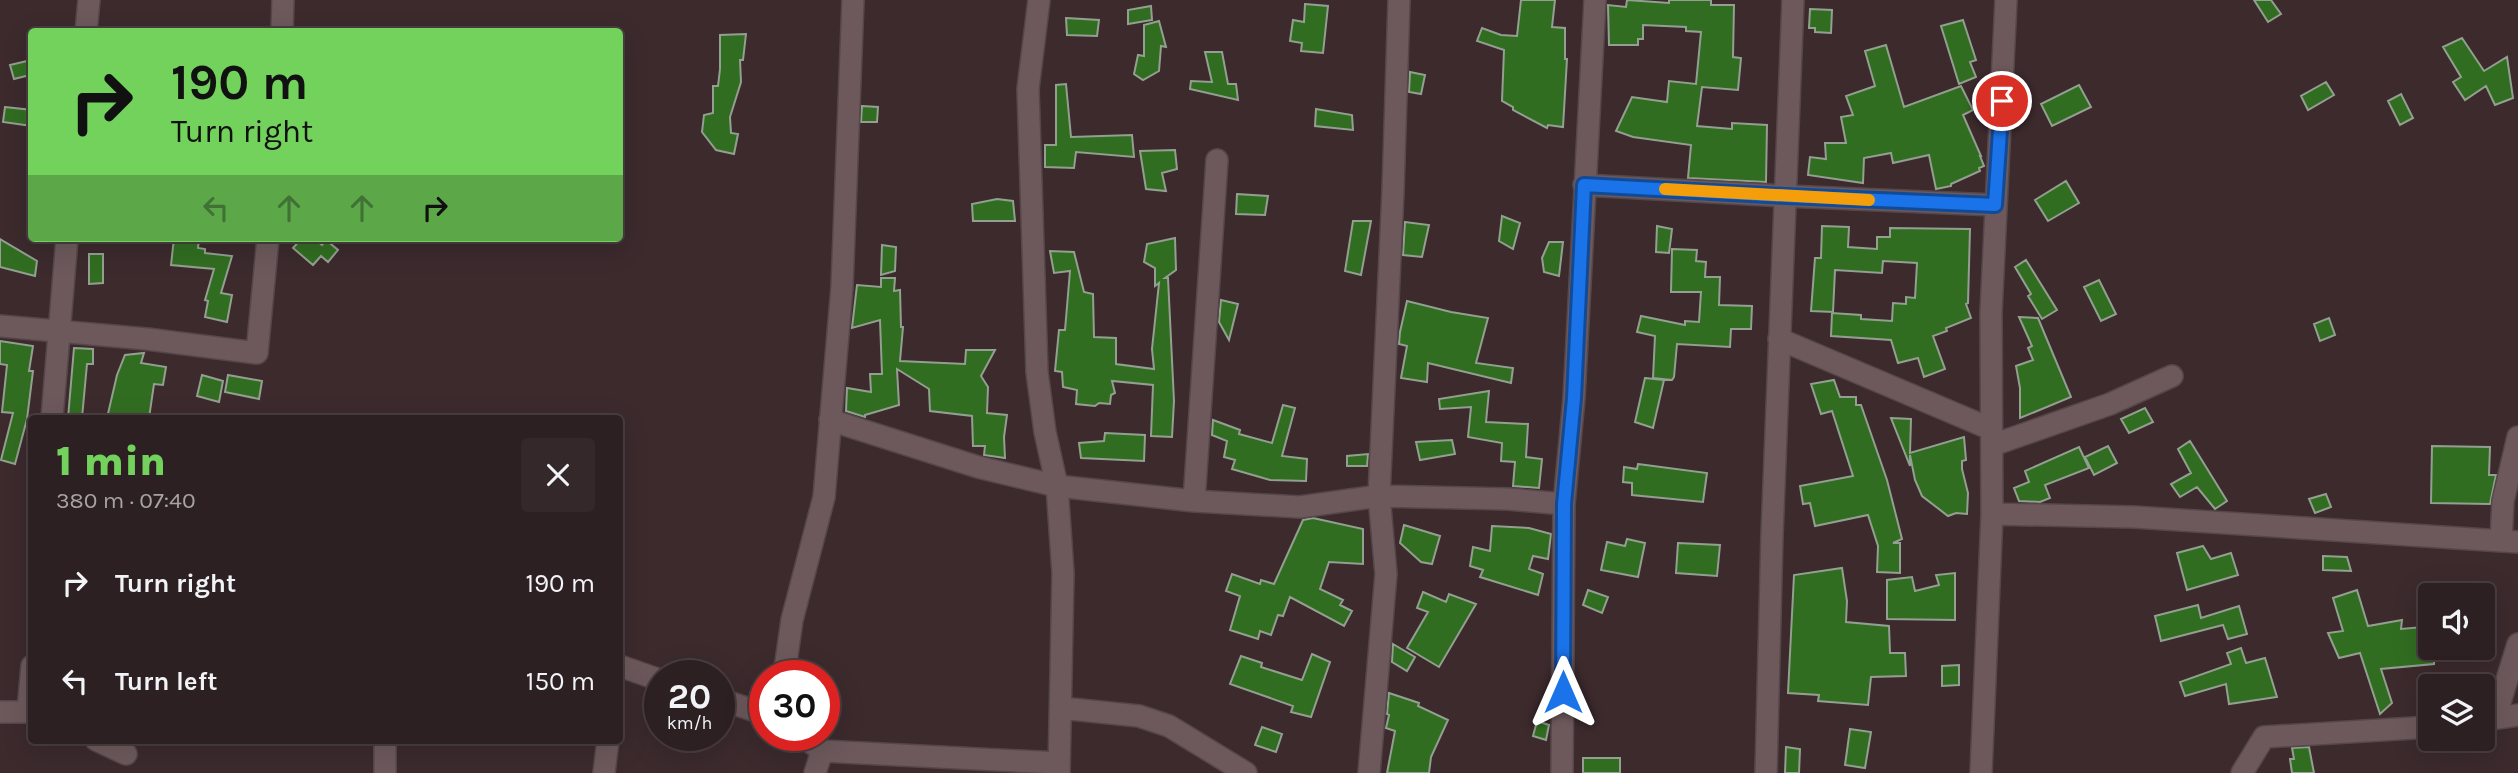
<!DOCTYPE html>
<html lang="en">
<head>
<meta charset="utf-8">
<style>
  :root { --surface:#2d2022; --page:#35282a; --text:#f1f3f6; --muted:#a7a3a5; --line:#483e40; --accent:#73d25c }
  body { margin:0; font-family:Karla,sans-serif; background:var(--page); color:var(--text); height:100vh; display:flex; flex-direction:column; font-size:26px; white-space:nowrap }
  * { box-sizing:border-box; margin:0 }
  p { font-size:23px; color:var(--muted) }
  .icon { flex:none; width:38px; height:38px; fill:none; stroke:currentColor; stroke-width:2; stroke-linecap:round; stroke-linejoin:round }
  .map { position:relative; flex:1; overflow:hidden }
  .sheet { position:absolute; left:28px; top:415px; width:595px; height:329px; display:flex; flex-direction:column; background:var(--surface); border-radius:7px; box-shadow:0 7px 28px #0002,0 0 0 2px var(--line) }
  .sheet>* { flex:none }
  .hud { position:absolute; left:28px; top:28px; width:595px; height:214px; border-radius:7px; box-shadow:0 7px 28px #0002,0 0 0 2px var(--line); background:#73d25c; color:#111; overflow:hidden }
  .fabs { position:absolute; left:2418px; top:583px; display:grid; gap:14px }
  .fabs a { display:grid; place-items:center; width:77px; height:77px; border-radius:7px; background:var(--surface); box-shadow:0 7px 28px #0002,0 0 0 2px var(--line); font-size:35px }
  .speed { position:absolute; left:644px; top:660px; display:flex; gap:14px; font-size:35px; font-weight:700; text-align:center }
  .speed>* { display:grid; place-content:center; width:91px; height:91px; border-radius:50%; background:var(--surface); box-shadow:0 7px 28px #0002,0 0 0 2px var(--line); line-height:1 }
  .speed small { font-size:18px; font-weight:400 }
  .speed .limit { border:10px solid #d22; background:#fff; color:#111 }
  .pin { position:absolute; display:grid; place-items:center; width:60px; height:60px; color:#fff; margin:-30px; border:4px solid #fff; border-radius:50%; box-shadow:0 2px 7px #0007 }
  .me { position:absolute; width:77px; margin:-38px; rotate:0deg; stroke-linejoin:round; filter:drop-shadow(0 0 5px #0008) }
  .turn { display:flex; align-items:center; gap:24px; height:147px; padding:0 28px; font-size:32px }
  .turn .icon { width:91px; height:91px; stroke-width:2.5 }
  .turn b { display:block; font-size:49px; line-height:60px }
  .lanes { display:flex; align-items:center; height:66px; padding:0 28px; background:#0003; justify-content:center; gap:35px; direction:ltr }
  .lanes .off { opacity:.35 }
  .round { display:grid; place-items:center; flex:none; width:74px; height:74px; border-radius:7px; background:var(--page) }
  .summary { display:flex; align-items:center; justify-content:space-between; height:119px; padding:0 28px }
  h1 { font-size:42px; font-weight:800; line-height:52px; color:var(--accent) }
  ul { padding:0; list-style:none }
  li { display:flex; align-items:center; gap:21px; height:98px; padding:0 28px }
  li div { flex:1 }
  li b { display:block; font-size:26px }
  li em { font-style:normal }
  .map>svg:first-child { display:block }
</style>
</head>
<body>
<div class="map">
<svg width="2518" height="773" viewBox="0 0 2518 773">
  <rect width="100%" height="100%" fill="#3c2a2d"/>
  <!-- building -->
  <path fill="#316d21" stroke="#939f90" stroke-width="2" d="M1521 0H1555L1552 27 1565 28V59H1567L1563 127 1548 125 1547 128 1513 110V107L1502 101 1504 50 1477 41 1482 28 1501 35 1517 36Z
    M1627 0 1669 3V0H1711V5H1734L1733 57 1741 58 1738 90 1702 87 1697 126 1732 129V123L1767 125 1766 182 1688 178 1691 145 1633 137 1616 131 1632 97 1667 102 1669 81 1696 84 1701 32 1686 31V27L1643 25V39H1638V45H1609L1608 5 1626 7Z
    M2254 0H2271L2281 14 2268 22Z
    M1305 4 1328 6 1323 53 1301 51 1302 43 1290 41 1293 20 1304 22Z
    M1151 6 1152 20 1128 24V10Z
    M1810 9 1832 10 1831 33 1815 32V28H1809Z
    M1066 18 1099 20 1097 36 1067 35Z
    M1963 20 1976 60 1970 62 1976 77 1959 84 1941 26Z
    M1159 21 1166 47 1161 46 1159 71 1143 80 1134 74 1138 55 1144 56V25Z
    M746 34 743 60H740L741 82 730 117 731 133 738 134 734 154 716 150 702 132 704 115 713 113V86H718L720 69V35Z
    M2462 38 2484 71 2507 57 2513 98 2495 105 2486 86 2465 100 2453 82 2461 77 2443 47Z
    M1886 45 1904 107 1961 86 1973 110 1963 115 1981 156H1980L1984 166 1979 168 1980 171 1951 184V186L1936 189 1929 155 1893 163 1891 153 1864 158 1863 183 1808 175 1810 157 1826 159 1825 143H1846L1841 117 1853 115 1846 96 1875 86 1865 51Z
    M1205 52H1222L1228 84H1236L1238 100 1190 89 1191 81 1212 82Z
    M27 61 30 75 14 79 10 65Z
    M1410 72 1425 75 1421 94 1409 92Z
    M2326 82 2334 95 2308 110 2301 96Z
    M1066 84 1071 137 1132 135 1134 157 1076 152 1074 168 1045 167V145H1056V85Z
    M2079 85 2091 107 2052 126 2041 104Z
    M2401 94 2413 118 2400 125 2388 101Z
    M862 106 878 107 877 122H861Z
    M5 107 32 110V126L3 122Z
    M1316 109 1352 115 1353 130 1315 126Z
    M1175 150 1177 169 1162 173 1166 191 1146 189 1140 151Z
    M2066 181 2079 203 2048 221 2035 200Z
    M1237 194 1268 196 1265 215 1236 214Z
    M997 199 1013 201 1015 221H973L972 204Z
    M1502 216 1520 223 1513 249 1499 241Z
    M1353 221H1371L1361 275 1345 271Z
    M1405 222 1429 225 1422 257 1403 255Z
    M1657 226 1672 229 1669 253 1656 252Z
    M1822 226 1849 227 1848 247 1877 249V237H1890V228L1970 229 1968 303 1966 304 1971 318 1946 328 1947 331 1933 336 1945 369 1924 377 1918 358 1898 363 1891 340 1831 336 1832 313 1861 315V319L1892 321 1893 303 1906 304V297L1915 298 1917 263 1883 261 1882 273 1835 270 1833 312 1811 311 1815 258H1821Z
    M174 238H199L198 248 205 249V253L232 256 221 293 232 295 227 322 205 317 208 301 205 300 214 269 171 265Z
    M302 238H314L322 245 326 240 338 250 328 262 321 256 313 265 293 248Z
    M1175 238 1176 270 1165 278H1168L1174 401 1172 437 1151 436 1153 385 1112 381 1115 393 1111 395 1110 404 1099 403 1095 406 1076 404 1077 390 1063 387 1062 372 1055 371 1059 330H1065L1070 271 1054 273 1050 251 1074 252 1084 292 1093 294 1094 337 1116 338V364L1154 369 1152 349 1159 283 1155 286V268L1144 262 1147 244Z
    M0 239 37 261 35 276 0 267Z
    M1549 242H1563L1559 276 1544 272 1542 258Z
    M882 245 896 247 895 271 881 275Z
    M1672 249 1697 250 1696 261 1706 262 1705 277H1720L1719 305 1752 306 1751 329H1731L1730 347 1677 344 1674 377 1672 380 1653 378 1655 336 1637 332 1641 316 1685 325V321L1699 322 1701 292H1671Z
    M89 254H103V283L89 284Z
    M2026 260 2057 310 2042 319 2028 296 2031 294 2015 267Z
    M881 278H895L894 291 900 290 901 327H903L900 361 965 364 966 350H995L981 376 988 387 987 413 1007 415 1004 437 1005 458 984 455 985 446H973L972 416 930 411 929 389 897 369 899 405 865 415V417L846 411 847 388 871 392 870 374H882L880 320 852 328 857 285 881 287Z
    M2099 280 2116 314 2101 321 2084 287Z
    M1221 300 1238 304 1229 340 1219 322Z
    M1407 301 1451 312 1488 318 1476 363 1513 368 1511 383 1428 363 1427 382 1401 378 1407 346 1399 344 1400 332Z
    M2019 317 2038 318 2071 397 2020 418V388L2016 366 2033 360 2028 348 2032 346Z
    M2329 318 2335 335 2320 341 2314 324Z
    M0 341 33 346 29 371H33L27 419 15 464 1 460 13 413 2 412 7 365 0 364Z
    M74 348 93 349V364H87L82 418H68Z
    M144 353 141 363 166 367 163 385 154 384 149 418H107L117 375 125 355Z
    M202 375 223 381 219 402 197 396Z
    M228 375 262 381 259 399 225 392Z
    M1645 378 1664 380 1653 428 1635 422Z
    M1834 380 1840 397H1856V405H1861L1887 480 1902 539 1893 543H1900V573L1877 572 1878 546 1868 515 1815 526 1810 503 1803 504 1800 486 1853 476 1832 411 1821 414 1811 384Z
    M1489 391 1486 422 1528 424 1526 457 1542 459 1539 488 1513 486 1515 462 1501 461 1502 443 1468 437 1471 407 1440 409 1439 399Z
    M1283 405 1295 408 1282 456 1307 459 1306 481 1270 480 1232 469 1235 460 1224 457 1227 441 1212 435 1213 420 1240 430 1239 434 1272 443Z
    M2145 408 2153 422 2129 433 2121 419Z
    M1891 418 1911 419 1910 453 1964 437 1966 460 1962 461V469L1968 493 1967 514 1956 513 1948 516 1922 496 1915 480 1910 455V466Z
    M1105 433 1145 435 1144 461 1081 458 1079 443 1104 441Z
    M1452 440 1455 454 1420 460 1416 442Z
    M2190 441 2227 501 2215 509 2197 487 2180 497 2171 484 2191 473 2178 449Z
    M2108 446 2117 463 2094 475 2085 457Z
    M2432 446 2490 447 2489 475H2496L2490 504 2431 503Z
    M2079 447 2089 468 2045 485 2050 498 2040 502 2019 501 2014 488 2029 482 2025 471Z
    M1368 454 1367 466H1347V456Z
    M1638 464 1707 473 1703 502 1632 495V483L1623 482 1624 467 1637 469Z
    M2326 494 2331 507 2315 513 2309 499Z
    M1313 518 1363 529V564L1329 562 1320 589 1343 600 1340 605 1352 611 1344 626 1290 597 1283 616 1278 615 1271 635 1260 631 1258 639 1230 630 1240 596 1226 591 1232 574 1260 584 1261 580 1274 584 1303 520Z
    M1404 525 1440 536 1432 564 1421 562 1400 543Z
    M1492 526 1529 528 1551 534 1548 559 1533 556 1529 569 1543 574 1538 595 1480 577 1483 570 1470 566 1473 547 1490 551Z
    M1627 539 1645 543 1638 577 1601 570 1607 542 1625 546Z
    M1678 543 1720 545 1717 576 1676 573Z
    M2203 546 2211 559 2231 553 2238 575 2187 590 2177 553Z
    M2323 556 2347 557 2351 571 2323 570Z
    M1842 568 1847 601 1846 622 1889 626 1890 653H1905L1906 676 1871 677 1868 705 1818 701 1819 695 1788 693 1794 575Z
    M1955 573V620L1887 619V580L1912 577 1915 591 1939 585 1936 575Z
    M1588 590 1608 597 1602 613 1583 605Z
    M2357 590 2368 626 2402 620 2401 629 2423 627 2425 630 2431 629V648H2435L2434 664 2381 669 2392 703 2380 714 2360 653 2339 658 2328 633 2343 631 2333 598Z
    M1423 592 1446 602 1449 594 1476 604 1439 667 1407 648 1428 612 1417 608Z
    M2198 605 2201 618 2239 606 2247 634 2228 639 2223 625 2161 641 2155 616Z
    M1393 644 1415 657 1407 671 1392 662Z
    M2241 648 2246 663 2265 658 2277 697 2229 704 2226 684 2185 696 2180 682 2231 664 2227 653Z
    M1312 654 1330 662 1311 717 1291 712 1293 706 1230 684 1241 656 1262 663 1261 667 1302 680Z
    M1959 665V685L1942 686V666Z
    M1389 693 1419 703 1418 706 1448 720 1431 757 1429 773H1387L1395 731 1386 728 1389 715 1387 714Z
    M1537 721 1549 725 1546 740 1533 736Z
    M1262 727 1282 734 1276 752 1255 745Z
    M1850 729 1871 732 1865 768 1845 765Z
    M1786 747 1800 749 1799 773H1785Z
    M2309 747 2314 773H2292L2290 759H2294L2292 748Z
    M1583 758H1620V773H1583Z"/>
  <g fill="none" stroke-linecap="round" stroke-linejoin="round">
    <!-- minor casing -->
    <g stroke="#554749" stroke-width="24">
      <path id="minor" d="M1039 0 1028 89 1037 372 1045 432 1057 486 1063 573 1059 773
        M86 32 89 0
        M282 32 283 0
        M1584 185 1786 196 1995 205
        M0 326 147 339 257 353 268 238
        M1779 339 1991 429
        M52 418 67 238
        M830 420 978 467 1057 486 1194 501 1300 507 1379 496 1508 499 1564 504
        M1993 445 2110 404 2172 376
        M1194 501 1217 160
        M1992 514 2134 517 2518 542
        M2501 541 2503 501 2518 437
        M620 666 660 680
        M784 676 792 620 824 497 842 287 853 0
        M719 699 765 714
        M1061 708 1139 716 1169 726 1246 773
        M28 710 32 666
        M0 712H32
        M2495 718 2518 644
        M2485 720 2518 715
        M801 735 822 751 1058 763
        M96 740 126 754
        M385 773V740
        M604 773 608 740
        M815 773 822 751
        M1369 773 1386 574 1379 496 1393 191 1399 0
        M1562 773 1564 504 1574 398 1595 0
        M1766 773 1772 535 1793 0
        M1981 773 1992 514 1991 313 2006 0
        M2242 773 2264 737 2431 727"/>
    </g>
    <!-- minor -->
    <use href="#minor" stroke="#6d595c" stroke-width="21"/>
  </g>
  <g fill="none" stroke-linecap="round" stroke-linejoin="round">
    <!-- route casing -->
    <g stroke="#114b97" stroke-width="18">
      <path id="route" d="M1563 692 1564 504 1574 398 1584 185 1786 196 1995 205 2002 101"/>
    </g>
    <!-- route -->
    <use href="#route" stroke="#1a73e8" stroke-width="12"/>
    <!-- slow -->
    <path stroke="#f59e0b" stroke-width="12" d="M1665 189 1869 200"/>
  </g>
</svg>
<div class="fabs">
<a><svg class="icon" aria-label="sound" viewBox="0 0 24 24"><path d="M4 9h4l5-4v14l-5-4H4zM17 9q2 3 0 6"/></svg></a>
<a><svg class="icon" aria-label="layers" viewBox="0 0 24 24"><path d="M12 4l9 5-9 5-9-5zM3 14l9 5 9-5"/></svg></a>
</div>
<div class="speed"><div>20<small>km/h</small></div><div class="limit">30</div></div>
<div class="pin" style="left:2002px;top:101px;background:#d93025"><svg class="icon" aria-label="arrive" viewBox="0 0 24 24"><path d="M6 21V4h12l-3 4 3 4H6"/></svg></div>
<svg class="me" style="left:1563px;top:692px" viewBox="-20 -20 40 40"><path d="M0-17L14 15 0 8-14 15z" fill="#1a73e8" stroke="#fff" stroke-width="4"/></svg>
<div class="hud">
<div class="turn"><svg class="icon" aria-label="right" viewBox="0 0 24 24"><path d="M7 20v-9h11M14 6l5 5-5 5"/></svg><div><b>190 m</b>Turn right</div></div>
<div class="lanes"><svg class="icon off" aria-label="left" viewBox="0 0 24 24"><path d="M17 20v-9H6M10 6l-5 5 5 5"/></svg><svg class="icon off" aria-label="ahead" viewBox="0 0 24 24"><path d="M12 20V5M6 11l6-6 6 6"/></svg><svg class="icon off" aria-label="ahead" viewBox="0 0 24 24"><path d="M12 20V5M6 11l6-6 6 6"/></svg><svg class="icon" aria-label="right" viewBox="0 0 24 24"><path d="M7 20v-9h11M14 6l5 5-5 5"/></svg></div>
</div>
<section class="sheet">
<div class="summary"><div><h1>1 min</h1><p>380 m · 07:40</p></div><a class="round"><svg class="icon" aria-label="close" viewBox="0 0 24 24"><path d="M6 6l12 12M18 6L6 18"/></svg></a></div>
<ul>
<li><svg class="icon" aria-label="right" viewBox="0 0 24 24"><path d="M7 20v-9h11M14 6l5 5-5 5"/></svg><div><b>Turn right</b></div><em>190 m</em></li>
<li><svg class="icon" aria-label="left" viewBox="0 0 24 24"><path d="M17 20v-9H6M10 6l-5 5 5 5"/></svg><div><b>Turn left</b></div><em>150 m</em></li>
</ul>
</section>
</div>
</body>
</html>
